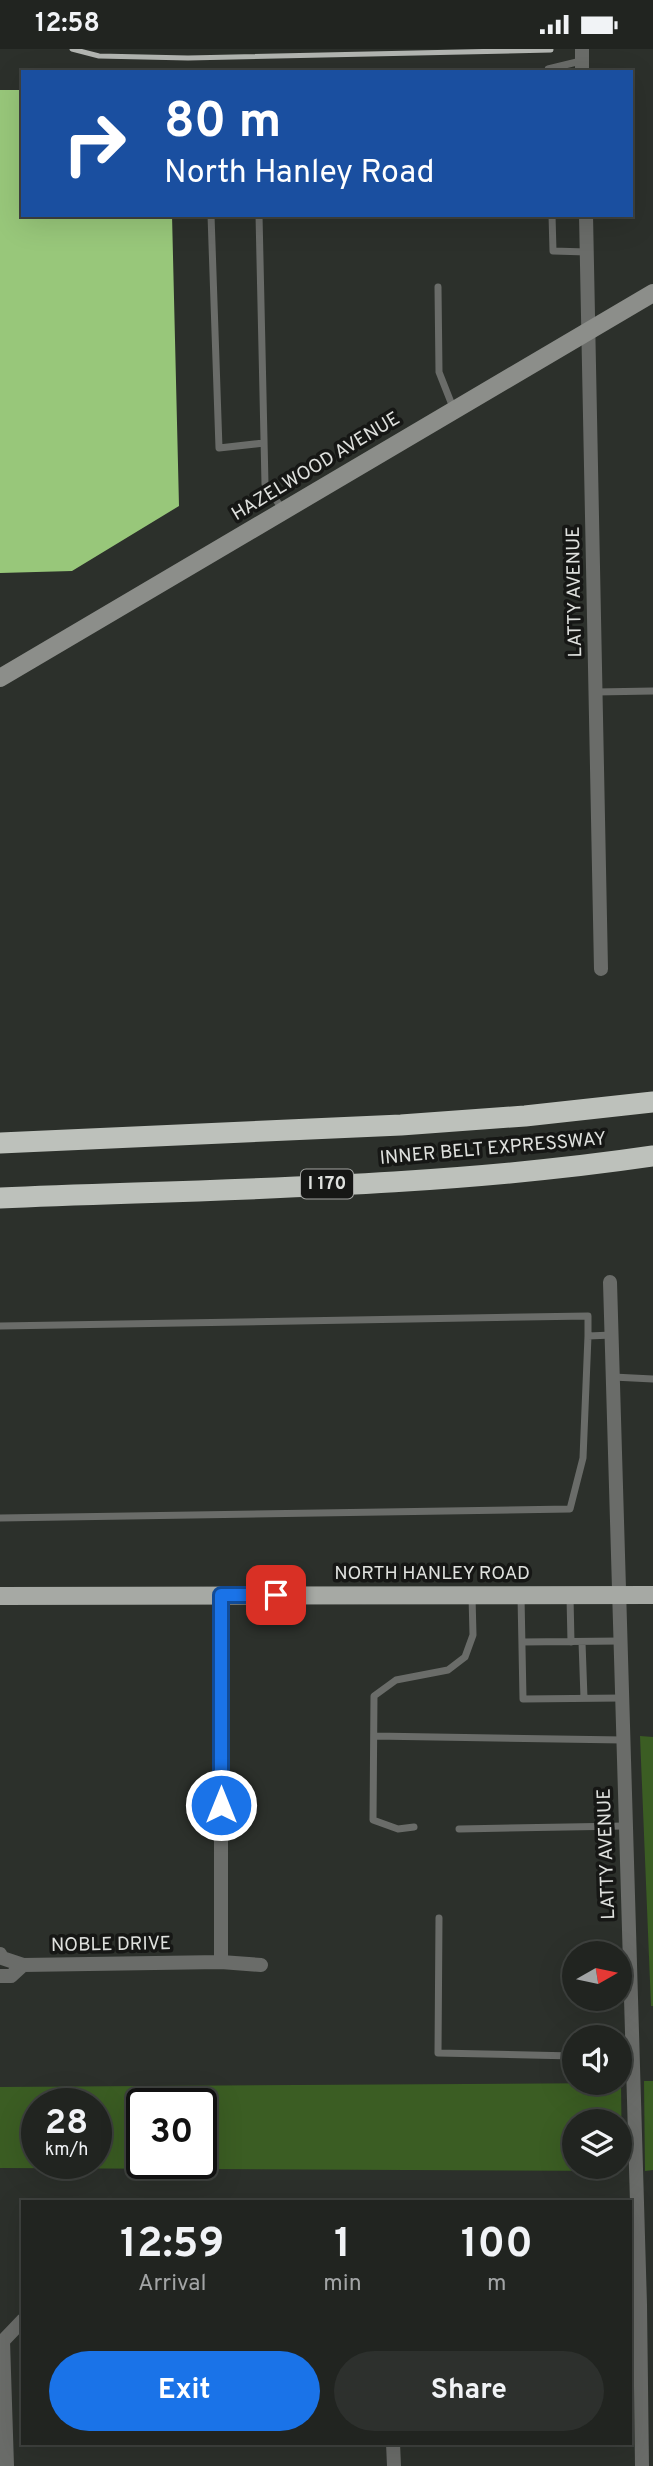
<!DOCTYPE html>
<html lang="en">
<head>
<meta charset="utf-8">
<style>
  :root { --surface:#212420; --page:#2d302d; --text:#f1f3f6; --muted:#a2a4a5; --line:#3e413e; --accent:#1a73e8 }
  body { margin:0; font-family:Overpass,sans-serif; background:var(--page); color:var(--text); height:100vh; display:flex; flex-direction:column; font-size:26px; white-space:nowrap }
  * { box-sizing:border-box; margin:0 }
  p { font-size:23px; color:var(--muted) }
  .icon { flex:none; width:38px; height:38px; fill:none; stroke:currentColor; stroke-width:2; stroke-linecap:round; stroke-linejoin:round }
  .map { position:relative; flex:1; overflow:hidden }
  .side { position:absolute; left:21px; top:2151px; width:611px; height:245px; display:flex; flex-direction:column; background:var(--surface); border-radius:0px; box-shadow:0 7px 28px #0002,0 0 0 2px var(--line) }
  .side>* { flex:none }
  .hud { position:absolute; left:21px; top:21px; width:612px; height:147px; border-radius:0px; box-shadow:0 7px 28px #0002,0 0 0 2px var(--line); background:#1a4fa0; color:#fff; overflow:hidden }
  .needle { width:46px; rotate:81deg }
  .controls { position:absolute; left:562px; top:1892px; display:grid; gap:14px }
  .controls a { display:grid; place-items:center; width:70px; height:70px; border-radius:50%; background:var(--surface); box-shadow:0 7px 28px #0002,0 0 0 2px var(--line); font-size:35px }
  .speed { position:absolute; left:21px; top:2039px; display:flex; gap:14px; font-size:35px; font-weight:700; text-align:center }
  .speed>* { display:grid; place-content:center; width:91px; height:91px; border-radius:50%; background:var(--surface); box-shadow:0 7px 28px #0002,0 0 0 2px var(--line); line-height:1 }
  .speed small { font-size:18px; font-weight:400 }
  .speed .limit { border:4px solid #111; border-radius:10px; background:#fff; color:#111 }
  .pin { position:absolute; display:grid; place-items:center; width:60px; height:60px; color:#fff; margin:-30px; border-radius:14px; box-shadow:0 4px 10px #0006 }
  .me { position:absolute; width:77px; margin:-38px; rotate:0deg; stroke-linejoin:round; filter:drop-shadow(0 0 5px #0008) }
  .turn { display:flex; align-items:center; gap:24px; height:147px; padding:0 28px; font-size:32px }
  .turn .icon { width:91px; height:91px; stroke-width:2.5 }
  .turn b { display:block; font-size:49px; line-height:60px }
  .eta { display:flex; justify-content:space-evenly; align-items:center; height:119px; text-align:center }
  .eta b { font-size:42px; font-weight:700; line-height:49px }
  .action { display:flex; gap:14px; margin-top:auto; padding:14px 28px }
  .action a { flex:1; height:80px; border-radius:42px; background:var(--accent); color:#fff; font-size:28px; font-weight:700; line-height:80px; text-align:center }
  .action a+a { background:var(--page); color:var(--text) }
  .status { display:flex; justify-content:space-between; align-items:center; height:49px; padding:0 35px; background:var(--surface); direction:ltr }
  .status svg { height:19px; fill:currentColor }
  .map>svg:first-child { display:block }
</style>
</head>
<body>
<div class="status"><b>12:58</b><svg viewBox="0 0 49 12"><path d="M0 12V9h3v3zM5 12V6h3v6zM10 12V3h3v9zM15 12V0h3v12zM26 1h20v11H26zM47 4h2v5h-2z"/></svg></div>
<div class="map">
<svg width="653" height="2417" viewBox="0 0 653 2417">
  <rect width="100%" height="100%" fill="#2c302b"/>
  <!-- green -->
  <path fill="#3b5d23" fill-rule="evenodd" d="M640 1687 653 1688V1957H651Z
    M644 2032H653V2121L645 2122Z
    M621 2034 622 2122 0 2119V2038ZM37 2054H96V2114H37ZM142 2054H201V2114H142ZM574 2072H620V2118H574Z"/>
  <!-- building -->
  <path fill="#98c77a" d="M0 41H23V166H172L179 457 72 522 0 524Z"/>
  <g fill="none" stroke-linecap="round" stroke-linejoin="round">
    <!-- lane -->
    <path stroke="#6a6c69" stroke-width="7" d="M548 23V20L581 12
      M211 166 219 399 264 394
      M259 166 265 435 283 461
      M552 166 553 202 587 203
      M438 238 439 323 454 361
      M596 643 653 642
      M0 1277 588 1267V1287
      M613 1328 653 1330
      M0 1469 570 1460 583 1409 588 1287 612 1286
      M521 1547 523 1650 622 1649
      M570 1548 571 1593
      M522 1593 620 1592
      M582 1593 584 1649
      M374 1687 623 1691
      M414 1778 398 1780 373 1771 374 1647 396 1631 448 1621 465 1608 473 1586 472 1547
      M459 1780 625 1777
      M439 1869 438 2004 574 2007
      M620 2008 632 2009"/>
    <!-- street -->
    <path stroke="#6a6c69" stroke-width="14" d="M582 0V23
      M586 166 601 920
      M610 1233 640 2256 642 2417
      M221 1546V1913
      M0 1905 2 1909 23 1916 221 1913 261 1916
      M0 1927H11L23 1916
      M393 2394 394 2417
      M7 2417 3 2292 23 2271"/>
    <!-- secondary -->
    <path stroke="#8c8e8a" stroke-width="18" d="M0 629 653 244"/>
    <!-- primary -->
    <path stroke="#a6a9a4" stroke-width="18" d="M0 1547 653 1546"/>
    <!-- highway -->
    <path stroke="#bdc1bb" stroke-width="21" d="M0 1094 401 1076 525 1067 653 1053
      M0 1149C217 1140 437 1139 653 1107"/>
    <!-- rail -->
    <path stroke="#b2b5b1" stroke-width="5" d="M72 0 99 7 188 9 551 1"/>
  </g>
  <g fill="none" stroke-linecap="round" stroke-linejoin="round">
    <!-- route casing -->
    <g stroke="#114b97" stroke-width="18">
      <path id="route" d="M221 1756V1546H276"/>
    </g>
    <!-- route -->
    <use href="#route" stroke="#1a73e8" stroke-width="12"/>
  </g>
  <g text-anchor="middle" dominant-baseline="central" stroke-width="7" stroke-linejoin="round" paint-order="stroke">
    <!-- shield labels -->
    <rect fill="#161715" stroke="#a3a4a2" stroke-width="2" x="301" y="1120.5" width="52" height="29" rx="5"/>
    <g font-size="18" font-weight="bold" fill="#dfe1de">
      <text x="327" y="1135">I 170</text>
    </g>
    <!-- street labels -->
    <g font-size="19" fill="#dfe1de" stroke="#161715">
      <text transform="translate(316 418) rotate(-31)">HAZELWOOD AVENUE</text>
      <text transform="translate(575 543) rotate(-91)">LATTY AVENUE</text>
      <text transform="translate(493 1100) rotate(-5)">INNER BELT EXPRESSWAY</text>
      <text x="432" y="1525">NORTH HANLEY ROAD</text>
      <text transform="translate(607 1805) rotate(-92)">LATTY AVENUE</text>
      <text transform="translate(111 1896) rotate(-1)">NOBLE DRIVE</text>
    </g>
  </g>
</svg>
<div class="controls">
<a><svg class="needle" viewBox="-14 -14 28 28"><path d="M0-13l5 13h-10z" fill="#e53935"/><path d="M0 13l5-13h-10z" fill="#a2a4a5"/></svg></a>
<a><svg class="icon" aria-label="sound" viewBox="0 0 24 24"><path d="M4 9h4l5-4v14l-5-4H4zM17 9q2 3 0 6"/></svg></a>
<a><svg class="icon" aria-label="layers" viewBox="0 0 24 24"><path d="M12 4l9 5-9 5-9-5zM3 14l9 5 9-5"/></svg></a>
</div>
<div class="speed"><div>28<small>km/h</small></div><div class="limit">30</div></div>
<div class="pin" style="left:276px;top:1546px;background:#d93025"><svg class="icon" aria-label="arrive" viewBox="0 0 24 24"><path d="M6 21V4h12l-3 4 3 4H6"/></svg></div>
<svg class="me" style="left:221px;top:1756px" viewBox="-20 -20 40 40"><circle r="17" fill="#1a73e8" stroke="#fff" stroke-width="3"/><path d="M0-11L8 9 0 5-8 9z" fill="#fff"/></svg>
<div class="hud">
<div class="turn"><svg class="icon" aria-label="right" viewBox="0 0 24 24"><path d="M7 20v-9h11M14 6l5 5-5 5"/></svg><div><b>80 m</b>North Hanley Road</div></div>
</div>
<section class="side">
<div class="eta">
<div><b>12:59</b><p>Arrival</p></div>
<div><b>1</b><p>min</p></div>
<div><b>100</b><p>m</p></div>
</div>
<div class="action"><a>Exit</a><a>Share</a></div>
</section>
</div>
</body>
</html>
